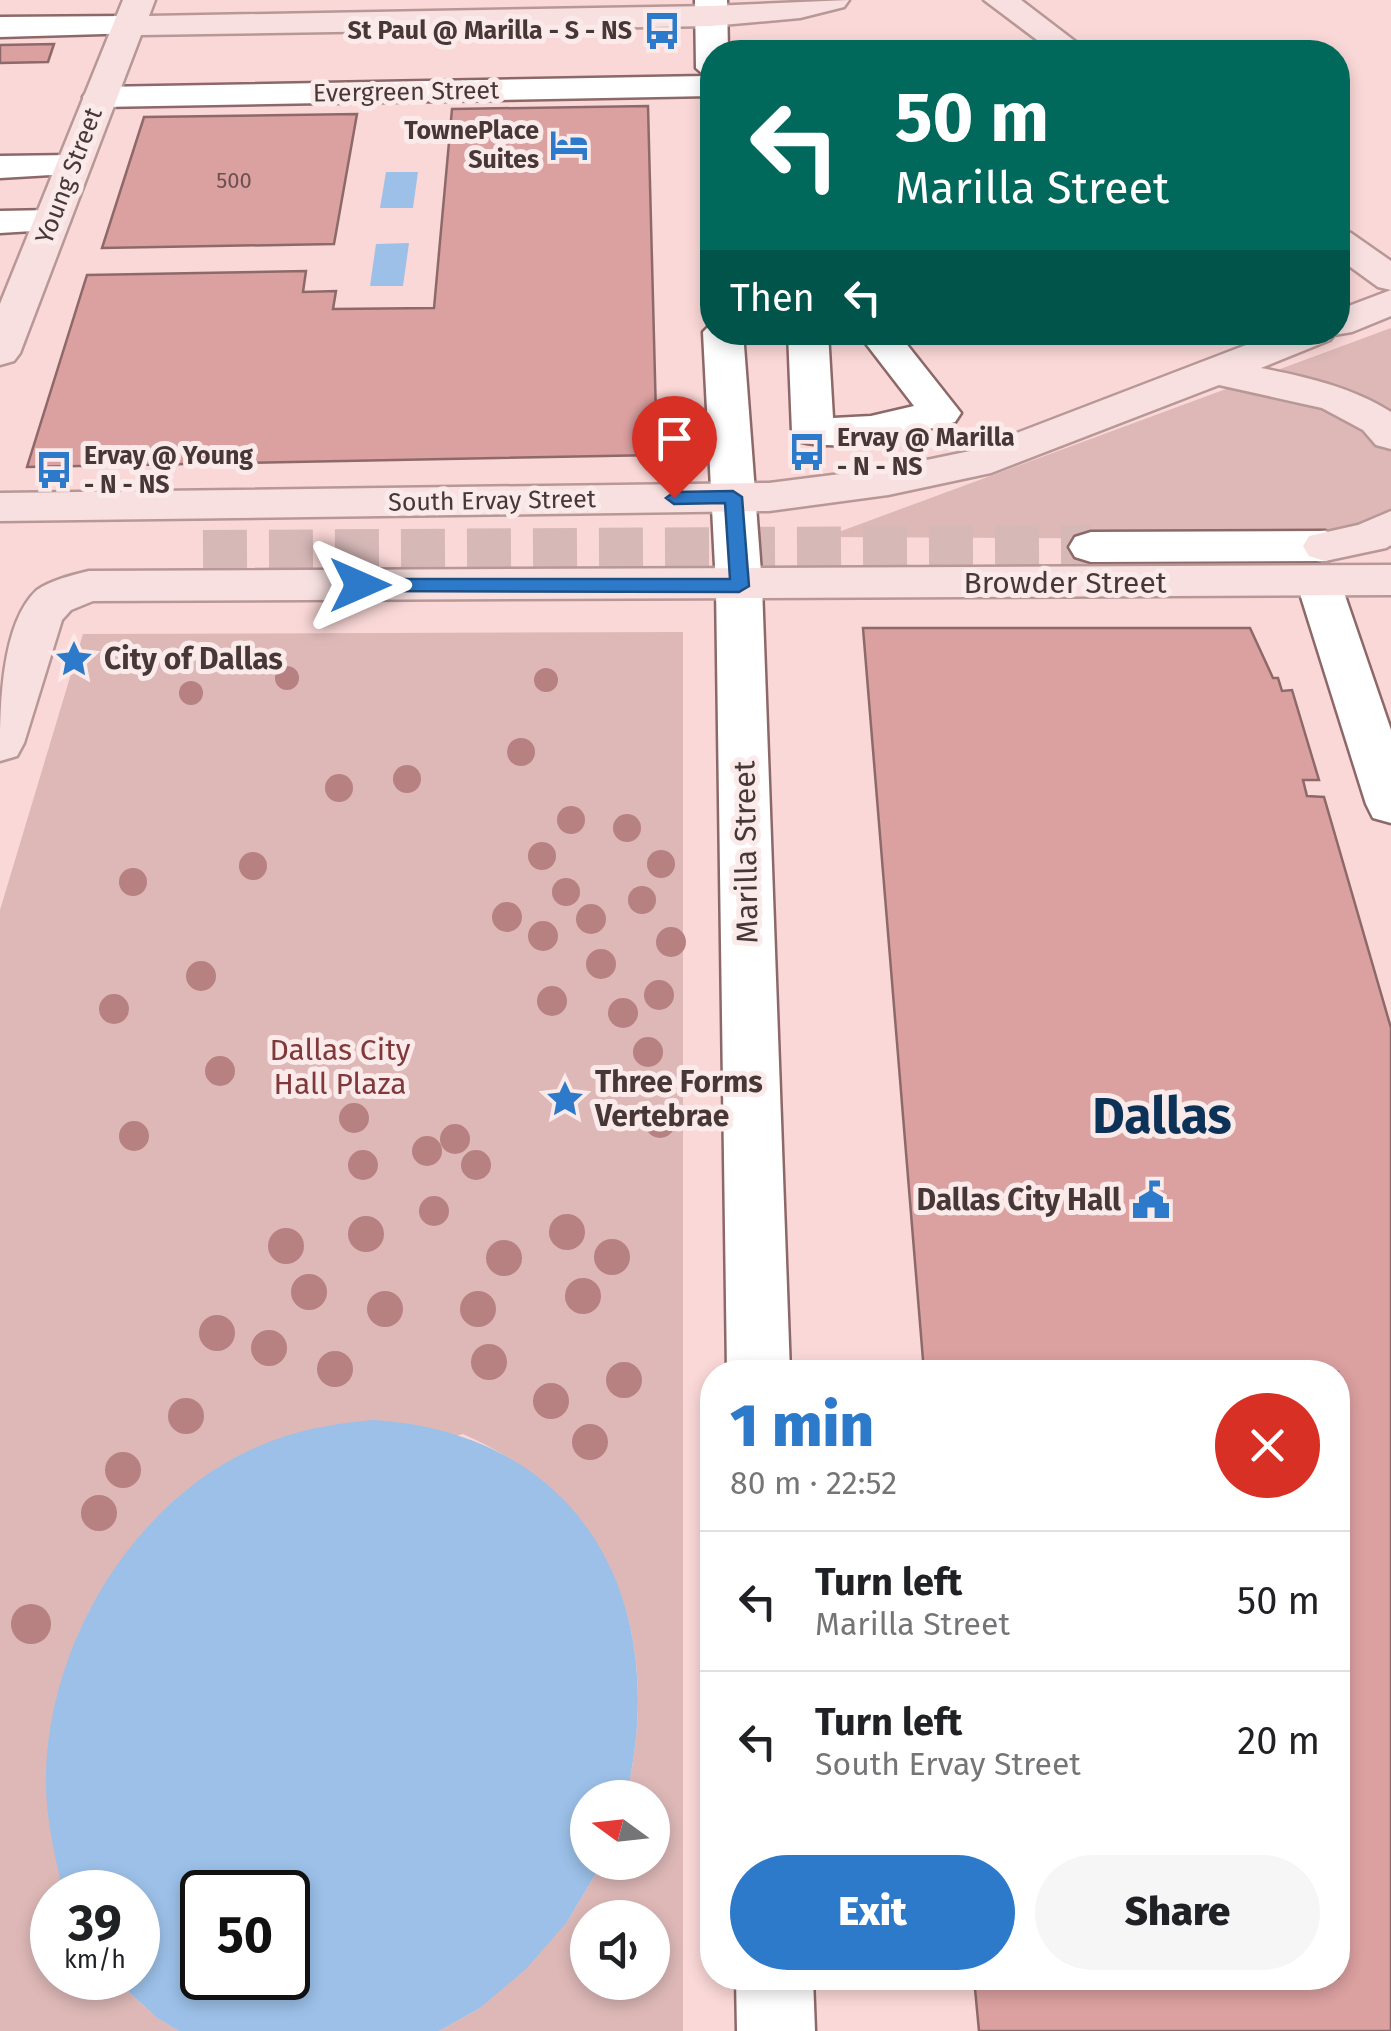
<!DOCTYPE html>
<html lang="en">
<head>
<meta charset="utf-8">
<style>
  :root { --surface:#fff; --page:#f6f6f6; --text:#202124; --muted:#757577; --line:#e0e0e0; --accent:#2d7aca }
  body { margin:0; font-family:"Fira Sans",sans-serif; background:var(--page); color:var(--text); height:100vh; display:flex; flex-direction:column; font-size:38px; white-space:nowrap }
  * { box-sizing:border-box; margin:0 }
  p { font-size:32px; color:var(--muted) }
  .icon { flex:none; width:55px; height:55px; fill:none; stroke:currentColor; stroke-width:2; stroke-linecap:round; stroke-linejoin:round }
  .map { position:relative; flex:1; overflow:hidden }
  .panel { position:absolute; left:700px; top:1360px; width:650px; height:630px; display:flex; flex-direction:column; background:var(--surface); border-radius:40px; box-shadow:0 5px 15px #0003 }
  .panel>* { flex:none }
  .guide { position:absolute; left:700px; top:40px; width:650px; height:305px; border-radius:40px; box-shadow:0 5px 15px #0003; background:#00695c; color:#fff; overflow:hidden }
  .needle { width:65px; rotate:285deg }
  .buttons { position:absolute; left:570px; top:1780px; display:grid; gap:20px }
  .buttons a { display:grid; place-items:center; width:100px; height:100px; border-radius:50%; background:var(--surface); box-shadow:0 5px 15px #0003; font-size:50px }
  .speed { position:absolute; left:30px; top:1870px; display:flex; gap:20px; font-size:50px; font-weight:700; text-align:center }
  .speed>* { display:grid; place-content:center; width:130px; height:130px; border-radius:50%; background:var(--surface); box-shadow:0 5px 15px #0003; line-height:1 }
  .speed small { font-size:25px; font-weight:400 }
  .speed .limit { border:5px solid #111; border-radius:15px; background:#fff; color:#111 }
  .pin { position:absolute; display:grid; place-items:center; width:85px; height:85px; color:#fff; margin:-102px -42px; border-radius:50% 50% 50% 0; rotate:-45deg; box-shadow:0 0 10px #0007 }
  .pin .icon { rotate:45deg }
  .me { position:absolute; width:110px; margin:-55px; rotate:90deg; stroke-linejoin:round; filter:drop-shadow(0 0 8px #0008) }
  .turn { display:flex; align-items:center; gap:35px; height:210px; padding:0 30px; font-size:45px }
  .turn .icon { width:130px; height:130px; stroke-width:2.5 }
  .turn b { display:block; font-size:70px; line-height:85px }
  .then { display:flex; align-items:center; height:95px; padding:0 30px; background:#0003; gap:20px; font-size:38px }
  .round { display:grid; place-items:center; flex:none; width:105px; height:105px; border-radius:52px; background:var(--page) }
  .head { display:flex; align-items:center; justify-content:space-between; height:170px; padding:0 30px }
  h1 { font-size:60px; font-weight:800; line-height:75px; color:var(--accent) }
  .cta { display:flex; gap:20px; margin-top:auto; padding:20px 30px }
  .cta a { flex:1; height:115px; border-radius:60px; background:var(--accent); color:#fff; font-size:40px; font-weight:800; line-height:115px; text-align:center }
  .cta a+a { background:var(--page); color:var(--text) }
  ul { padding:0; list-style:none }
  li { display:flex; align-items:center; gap:30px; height:140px; padding:0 30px; border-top:2px solid var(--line) }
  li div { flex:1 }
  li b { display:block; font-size:38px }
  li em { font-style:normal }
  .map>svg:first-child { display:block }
</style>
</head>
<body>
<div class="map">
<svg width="1391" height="2031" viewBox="0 0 1391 2031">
  <rect width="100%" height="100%" fill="#fad8d7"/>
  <!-- green -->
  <path fill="#ddb8b7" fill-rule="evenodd" d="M1391 328V540L825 537Z
    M683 632V2031H439L480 2008 567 1922 602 1863 652 1862V1798L626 1797C663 1640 616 1501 463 1434L152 1523 118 1565 89 1611 62 1886 65 1892H52V1978H114L157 2018 179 2031H0V910L83 634ZM588 1918H652V1982H588Z"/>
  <!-- water -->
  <path fill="#9cc0e8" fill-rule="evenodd" d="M386 172H418L413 208H380Z
    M409 243 403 286H370L376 244Z
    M373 1420C584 1433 672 1604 626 1797L588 1798V1862L602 1863 567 1922 527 1968 480 2008 439 2031H179L157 2018 114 1978H138V1892H65L62 1886C53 1849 45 1812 46 1773 50 1632 145 1482 283 1437 313 1427 342 1423 373 1420ZM202 1892H288V1978H202Z"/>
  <!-- building -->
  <path fill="#dba0a0" stroke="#8e6969" stroke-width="2.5" d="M54 44 48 62 0 63V45Z
    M648 106 657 455 27 467 87 275 306 271 303 292 336 291 333 309 434 308 452 109Z
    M357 114 334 244 102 248 144 117Z
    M863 628H1250L1273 678H1278L1282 691 1292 690 1319 780H1303L1307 796 1324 797 1391 1028V2031H979L974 1978H1338V1372H924Z"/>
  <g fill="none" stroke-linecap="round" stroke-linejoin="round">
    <!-- minor-tunnel -->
    <path stroke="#d6b8b7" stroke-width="44" stroke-dasharray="44 22" stroke-linecap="butt" d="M203 552 1091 547"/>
    <!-- minor casing -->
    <g stroke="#8d6868" stroke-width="5">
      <path id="minor" d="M695 0H727L728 52H712V96L100 107 88 104 83 97 88 90 100 87 705 76 696 68Z
        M128 16 139 19 144 26 139 33 0 37V17Z
        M73 155 85 159 91 166 85 173 0 178V156Z
        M52 210 65 213 70 221 65 229 0 233V211Z
        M712 323V332H743L762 586 790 1372H727L716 586 703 332Z
        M788 332H828L833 418 871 416 914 406 857 332H897L961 413 955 422C907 435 848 454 798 441L792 432Z
        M1325 531 1341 536 1347 546 1341 556 1325 561 1091 562 1075 557 1069 547 1075 537 1091 532Z
        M1318 566 1334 570 1340 581 1391 730V823L1373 818 1366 804 1296 581 1302 570Z
        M736 1978H813L815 2031H737Z"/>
    </g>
    <!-- major casing -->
    <g stroke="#b79897" stroke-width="5">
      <path id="major" d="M123 0H155L149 16 711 6 849 0 844 7 800 18 711 26 141 35 20 353 14 361 0 365V304Z
        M984 0H1021L1089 52H1053Z
        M1338 230 1351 233 1391 261V290L1378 287 1338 258Z
        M1391 290V316L1352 332 1334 335 1330 340 1261 368C1306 377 1351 387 1391 412V449L1376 445 1363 430 1322 408 1219 385 991 473 888 495 769 511 0 521V493L769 483 888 468 970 451 1280 332H1338V310Z
        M1391 511V545L1386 548 1325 561 1309 556 1303 546 1309 536 1358 525Z
        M1391 565V595L93 601 71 610 62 620 24 743 17 756 0 761C0 711 0 624 37 590 51 580 73 575 89 571Z"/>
    </g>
    <!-- minor -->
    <use href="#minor" fill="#fff" fill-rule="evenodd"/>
    <!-- major -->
    <use href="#major" fill="#f8e0e0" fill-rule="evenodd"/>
  </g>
  <!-- trees -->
  <g fill="#b78081">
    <circle cx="287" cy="678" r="12"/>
    <circle cx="546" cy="680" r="12"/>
    <circle cx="191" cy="693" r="12"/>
    <circle cx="521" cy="752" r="14"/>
    <circle cx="407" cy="779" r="14"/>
    <circle cx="339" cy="788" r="14"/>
    <circle cx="571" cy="820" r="14"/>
    <circle cx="627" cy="828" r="14"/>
    <circle cx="542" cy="856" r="14"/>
    <circle cx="661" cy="864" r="14"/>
    <circle cx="253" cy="866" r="14"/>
    <circle cx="133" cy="882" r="14"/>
    <circle cx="566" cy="892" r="14"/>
    <circle cx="642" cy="900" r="14"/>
    <circle cx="507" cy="917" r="15"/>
    <circle cx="591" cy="919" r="15"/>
    <circle cx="543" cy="936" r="15"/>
    <circle cx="671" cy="942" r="15"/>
    <circle cx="601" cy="964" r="15"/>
    <circle cx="201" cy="976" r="15"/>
    <circle cx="659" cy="995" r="15"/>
    <circle cx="552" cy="1001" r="15"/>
    <circle cx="114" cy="1009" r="15"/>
    <circle cx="623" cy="1013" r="15"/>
    <circle cx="648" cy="1052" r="15"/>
    <circle cx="220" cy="1071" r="15"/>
    <circle cx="354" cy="1118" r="15"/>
    <circle cx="660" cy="1123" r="15"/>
    <circle cx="134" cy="1136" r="15"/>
    <circle cx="455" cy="1139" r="15"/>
    <circle cx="427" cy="1151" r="15"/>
    <circle cx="363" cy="1165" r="15"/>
    <circle cx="476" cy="1165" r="15"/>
    <circle cx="434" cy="1211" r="15"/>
    <circle cx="567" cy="1232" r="18"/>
    <circle cx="366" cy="1234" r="18"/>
    <circle cx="286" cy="1246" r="18"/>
    <circle cx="612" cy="1257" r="18"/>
    <circle cx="504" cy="1258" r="18"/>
    <circle cx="309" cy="1292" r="18"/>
    <circle cx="583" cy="1296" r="18"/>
    <circle cx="385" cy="1309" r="18"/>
    <circle cx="478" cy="1309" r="18"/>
    <circle cx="217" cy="1333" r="18"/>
    <circle cx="269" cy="1348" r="18"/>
    <circle cx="489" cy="1362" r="18"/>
    <circle cx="335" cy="1369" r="18"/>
    <circle cx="624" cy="1380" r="18"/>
    <circle cx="551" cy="1401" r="18"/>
    <circle cx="186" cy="1416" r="18"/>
    <circle cx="590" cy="1442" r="18"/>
    <circle cx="123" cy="1470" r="18"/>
    <circle cx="99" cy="1513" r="18"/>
    <circle cx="31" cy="1624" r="20"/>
  </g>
  <!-- route -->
  <path fill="#2d7aca" stroke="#1d4f83" stroke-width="2.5" d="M733 491 742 497 749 586 739 592 360 591 351 585 360 579H730L725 503 674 504 666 498 674 492Z"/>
  <!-- icons -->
  <defs>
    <g id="bus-bare" transform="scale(3)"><path d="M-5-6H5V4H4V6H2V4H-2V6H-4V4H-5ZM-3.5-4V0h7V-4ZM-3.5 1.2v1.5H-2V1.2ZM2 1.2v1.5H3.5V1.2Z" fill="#2d7aca" stroke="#fbeaea" stroke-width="2.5" paint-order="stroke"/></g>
    <g id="hotel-bare" transform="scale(3)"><path d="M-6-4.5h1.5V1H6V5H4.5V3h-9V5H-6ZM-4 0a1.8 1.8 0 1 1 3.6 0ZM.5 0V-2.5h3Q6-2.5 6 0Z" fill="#2d7aca" stroke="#fbeaea" stroke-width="2.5" paint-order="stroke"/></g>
    <g id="sight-bare" transform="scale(3)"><path d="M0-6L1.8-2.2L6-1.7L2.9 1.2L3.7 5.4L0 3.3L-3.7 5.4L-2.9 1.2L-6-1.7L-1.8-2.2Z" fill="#2d7aca" stroke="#fbeaea" stroke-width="2.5" paint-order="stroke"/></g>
    <g id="civic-bare" transform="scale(3)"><path d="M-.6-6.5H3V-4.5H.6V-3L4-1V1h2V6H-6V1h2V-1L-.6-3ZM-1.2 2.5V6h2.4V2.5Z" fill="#2d7aca" stroke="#fbeaea" stroke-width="2.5" paint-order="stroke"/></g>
  </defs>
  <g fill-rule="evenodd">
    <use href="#bus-bare" x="662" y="31"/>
    <use href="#hotel-bare" x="569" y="145"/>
    <use href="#bus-bare" x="807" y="452"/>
    <use href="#bus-bare" x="54" y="470"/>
    <use href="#sight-bare" x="74" y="659"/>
    <use href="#sight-bare" x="565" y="1099"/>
    <use href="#civic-bare" x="1151" y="1200"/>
  </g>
  <g text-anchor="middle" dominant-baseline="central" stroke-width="10" stroke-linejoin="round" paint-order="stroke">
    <!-- far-number labels -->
    <g font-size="22" fill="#6c5151">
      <text x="234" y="180">500</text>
    </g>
    <!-- far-poi labels -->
    <g font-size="25" font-weight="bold" fill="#473737" stroke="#fbeaea" text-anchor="end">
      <text x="632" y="31">St Paul @ Marilla - S - NS</text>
      <text x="539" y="131">TownePlace<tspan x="539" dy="29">Suites</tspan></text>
      <text x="837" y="438" text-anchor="start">Ervay @ Marilla<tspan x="837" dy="29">- N - NS</tspan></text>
      <text x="84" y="456" text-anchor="start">Ervay @ Young<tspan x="84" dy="29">- N - NS</tspan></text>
    </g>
    <!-- far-street labels -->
    <g font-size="25" fill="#473737" stroke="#fbeaea">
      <text transform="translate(406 92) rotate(-1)">Evergreen Street</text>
      <text transform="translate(69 176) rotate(-69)">Young Street</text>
      <text transform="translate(492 501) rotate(-1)">South Ervay Street</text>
    </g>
    <!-- street labels -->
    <g font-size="30" fill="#473737" stroke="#fbeaea">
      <text x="1065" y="583">Browder Street</text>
      <text transform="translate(746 852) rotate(-91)">Marilla Street</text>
    </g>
    <!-- poi labels -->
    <g font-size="30" font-weight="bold" fill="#473737" stroke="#fbeaea" text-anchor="start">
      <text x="104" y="659">City of Dallas</text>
      <text x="595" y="1082">Three Forms<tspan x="595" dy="34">Vertebrae</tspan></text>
      <text x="1121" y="1200" text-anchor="end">Dallas City Hall</text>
    </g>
    <!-- park labels -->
    <g font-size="30" fill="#80383b" stroke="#fbeaea">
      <text x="340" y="1050">Dallas City<tspan x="340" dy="34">Hall Plaza</tspan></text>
    </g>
    <!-- town labels -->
    <g font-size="50" font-weight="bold" fill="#0d3258" stroke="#fbeaea">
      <text x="1162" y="1116">Dallas</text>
    </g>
  </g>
</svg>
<div class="buttons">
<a><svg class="needle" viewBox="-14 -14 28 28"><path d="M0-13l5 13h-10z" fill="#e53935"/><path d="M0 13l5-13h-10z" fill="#757577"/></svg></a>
<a><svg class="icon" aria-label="sound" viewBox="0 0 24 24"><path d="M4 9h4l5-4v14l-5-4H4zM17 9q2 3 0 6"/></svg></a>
</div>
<div class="speed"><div>39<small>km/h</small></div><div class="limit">50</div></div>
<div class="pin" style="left:674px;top:498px;background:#d93025"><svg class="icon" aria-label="arrive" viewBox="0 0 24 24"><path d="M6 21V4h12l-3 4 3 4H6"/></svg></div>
<svg class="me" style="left:360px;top:585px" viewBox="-20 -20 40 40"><path d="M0-17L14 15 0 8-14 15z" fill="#2d7aca" stroke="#fff" stroke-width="4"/></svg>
<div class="guide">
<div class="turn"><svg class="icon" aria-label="left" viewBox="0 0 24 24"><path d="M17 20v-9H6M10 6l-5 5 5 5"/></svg><div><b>50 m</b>Marilla Street</div></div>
<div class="then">Then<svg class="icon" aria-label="left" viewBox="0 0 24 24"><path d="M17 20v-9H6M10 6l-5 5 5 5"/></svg></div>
</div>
<section class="panel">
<div class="head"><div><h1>1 min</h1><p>80 m · 22:52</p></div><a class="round" style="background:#d93025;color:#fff"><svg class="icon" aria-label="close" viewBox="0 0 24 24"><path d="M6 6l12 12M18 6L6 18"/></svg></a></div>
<ul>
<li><svg class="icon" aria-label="left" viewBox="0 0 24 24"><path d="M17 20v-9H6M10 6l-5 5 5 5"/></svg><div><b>Turn left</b><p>Marilla Street</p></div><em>50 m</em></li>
<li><svg class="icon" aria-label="left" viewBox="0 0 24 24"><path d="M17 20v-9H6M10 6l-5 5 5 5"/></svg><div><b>Turn left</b><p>South Ervay Street</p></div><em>20 m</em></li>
</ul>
<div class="cta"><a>Exit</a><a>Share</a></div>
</section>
</div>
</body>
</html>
